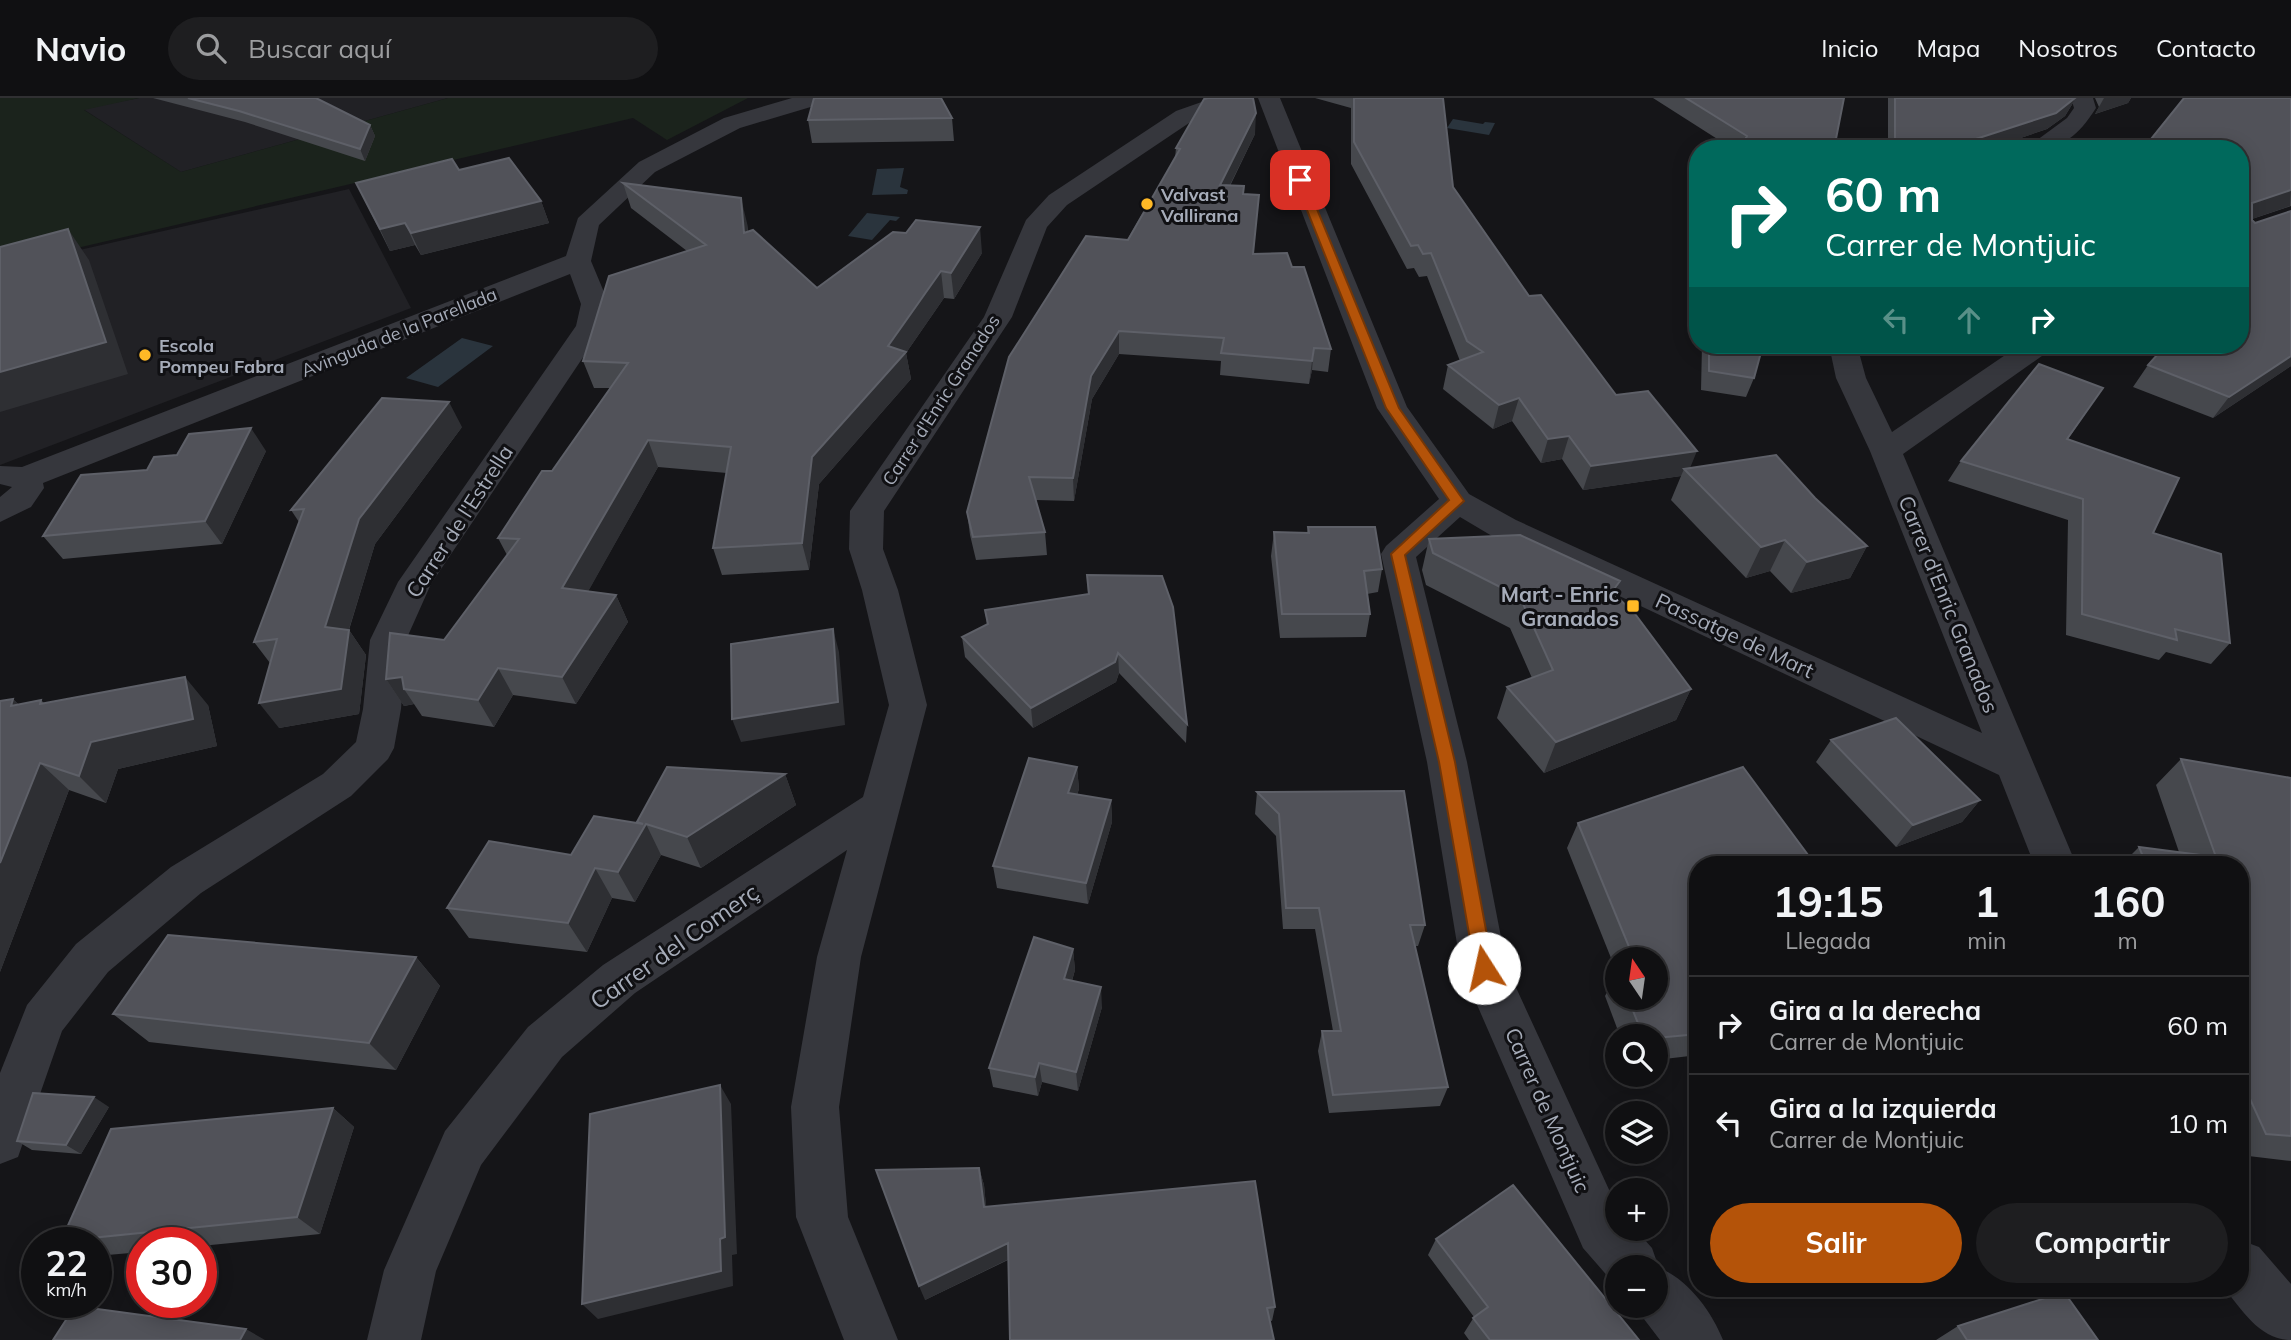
<!DOCTYPE html>
<html lang="es">
<head>
<meta charset="utf-8">
<style>
  :root { --surface:#101012; --page:#1e1e20; --text:#f1f3f6; --muted:#9c9d9f; --line:#303032; --accent:#b45309 }
  body { margin:0; font-family:Mulish,sans-serif; background:var(--page); color:var(--text); height:100vh; display:flex; flex-direction:column; font-size:26px; white-space:nowrap }
  * { box-sizing:border-box; margin:0 }
  p { font-size:23px; color:var(--muted) }
  .icon { flex:none; width:38px; height:38px; fill:none; stroke:currentColor; stroke-width:2; stroke-linecap:round; stroke-linejoin:round }
  .map { position:relative; flex:1; overflow:hidden }
  .drawer { position:absolute; left:1689px; top:758px; width:560px; height:441px; display:flex; flex-direction:column; background:var(--surface); border-radius:28px; box-shadow:0 4px 18px #0003,0 0 0 2px var(--line) }
  .drawer>* { flex:none }
  .guide { position:absolute; left:1689px; top:42px; width:560px; height:214px; border-radius:28px; box-shadow:0 4px 18px #0003,0 0 0 2px var(--line); background:#00695c; color:#fff; overflow:hidden }
  .needle { width:46px; rotate:347deg }
  .tools { position:absolute; left:1605px; top:849px; display:grid; gap:14px }
  .tools a { display:grid; place-items:center; width:63px; height:63px; border-radius:50%; background:var(--surface); box-shadow:0 4px 18px #0003,0 0 0 2px var(--line); font-size:35px }
  .speed { position:absolute; left:21px; top:1129px; display:flex; gap:14px; font-size:35px; font-weight:700; text-align:center }
  .speed>* { display:grid; place-content:center; width:91px; height:91px; border-radius:50%; background:var(--surface); box-shadow:0 4px 18px #0003,0 0 0 2px var(--line); line-height:1 }
  .speed small { font-size:18px; font-weight:400 }
  .speed .limit { border:10px solid #d22; background:#fff; color:#111 }
  .pin { position:absolute; display:grid; place-items:center; width:60px; height:60px; color:#fff; margin:-30px; border-radius:14px; box-shadow:0 4px 10px #0006 }
  .me { position:absolute; width:77px; margin:-38px; rotate:350deg; stroke-linejoin:round; filter:drop-shadow(0 0 5px #0008) }
  .turn { display:flex; align-items:center; gap:24px; height:147px; padding:0 21px; font-size:32px }
  .turn .icon { width:91px; height:91px; stroke-width:2.5 }
  .turn b { display:block; font-size:49px; line-height:60px }
  .lanes { display:flex; align-items:center; height:66px; padding:0 21px; background:#0003; justify-content:center; gap:35px; direction:ltr }
  .lanes .off { opacity:.35 }
  .eta { display:flex; justify-content:space-evenly; align-items:center; height:119px; text-align:center }
  .eta b { font-size:42px; font-weight:700; line-height:49px }
  .button { display:flex; gap:14px; margin-top:auto; padding:14px 21px }
  .button a { flex:1; height:80px; border-radius:42px; background:var(--accent); color:#fff; font-size:28px; font-weight:700; line-height:80px; text-align:center }
  .button a+a { background:var(--page); color:var(--text) }
  ul { padding:0; list-style:none }
  li { display:flex; align-items:center; gap:21px; height:98px; padding:0 21px; border-top:2px solid var(--line) }
  li div { flex:1 }
  li b { display:block; font-size:26px }
  li em { font-style:normal }
  header { display:flex; align-items:center; gap:42px; box-sizing:border-box; height:98px; padding:0 35px; background:var(--surface); border-bottom:2px solid var(--line) }
  header strong { font-size:33px }
  nav { display:flex; gap:38px; margin-inline-start:auto; font-size:24px }
  .search { width:490px; height:63px; background:var(--page); display:flex; align-items:center; gap:18px; box-sizing:border-box; padding:0 24px; border-radius:38px; color:var(--muted); font-size:26px }
  .map>svg:first-child { display:block }
</style>
</head>
<body>
<header>
<strong>Navio</strong>
<div class="search"><svg class="icon" aria-label="search" viewBox="0 0 24 24"><circle cx="10" cy="10" r="6"/><path d="M15 15l6 6"/></svg>Buscar aquí</div>
<nav><a>Inicio</a><a>Mapa</a><a>Nosotros</a><a>Contacto</a></nav>
</header>
<div class="map">
<svg width="2291" height="1242" viewBox="0 0 2291 1242">
  <rect width="100%" height="100%" fill="#151518"/>
  <!-- built -->
  <path fill="#212125" d="M139 0H448L181 74 83 11Z
    M349 91 411 210 0 367V170Z"/>
  <!-- green -->
  <path fill="#1b231c" d="M0 0H139L84 12 181 74 448 0H748L667 42 633 20 0 168Z"/>
  <!-- water -->
  <path fill="#2a343d" d="M1453 21 1483 26 1485 24 1495 25 1489 37 1447 30Z
    M904 70 900 89 908 92 907 96 872 97 877 71Z
    M867 115 900 119 896 123 890 122 872 142 848 138Z
    M462 240 493 248 438 289 406 280Z"/>
  <g fill="none" stroke-linecap="round" stroke-linejoin="round">
    <!-- minor -->
    <path fill="#36373d" fill-rule="evenodd" d="M792 0H815L817 3 814 8 740 30 655 74 599 127 591 163 609 206 604 228 431 486 406 542 401 611 394 650 388 661 351 698 201 795 108 874 62 933 18 1059 0 1066V975L27 907 76 846 171 769 323 676 356 644 363 611 370 542 398 484 576 228 581 206 570 176 43 385 44 390 31 409 0 424V399L12 389 0 386V368L22 369 566 158 578 120 639 64 724 20Z
      M1213 0H1245L1242 5 1192 23 1067 107 1047 129 1012 219 884 413 883 451 898 492 927 607 861 859 839 1009 848 1119 898 1242H844L796 1119 791 1009 817 859 847 752 635 895 562 959 481 1067 436 1173 421 1242H367L384 1172 445 1033 528 929 603 867 863 699 889 607 862 492 849 451 850 413 984 219 1026 122 1049 97 1176 13Z
      M1258 0H1280L1407 309 1469 396 1516 422 1982 635 1870 353 1836 280 1829 247H1857L1866 280 1892 334 2020 247H2053L2049 253 1903 356 2076 766H2034L1999 677 1492 438 1460 419 1416 459 1467 664 1507 870 1617 1109V1130H1634L1652 1150 1659 1170C1688 1181 1712 1214 1723 1242H1660L1634 1208H1656V1169H1617V1189L1583 1150 1461 870 1427 664 1381 456 1386 448 1439 401 1377 310Z
      M2071 0H2093L2096 10C2076 41 2062 51 2025 51L2067 20 2074 10Z
      M2240 1142 2259 1149 2291 1186V1242C2260 1242 2242 1212 2224 1190H2240Z"/>
  </g>
  <!-- wall -->
  <path fill="#46484d" d="M153 0H316L370 27 375 38 365 63 245 24Z
    M1315 0H1443L1453 89 1529 198 1616 297 1690 370 1815 400 1867 448 1850 480 1791 495 1770 473 1746 480 1671 402 1681 378 1583 392 1562 361 1541 365 1512 323 1493 331 1443 291 1448 267 1460 263 1427 178 1419 179 1414 170 1407 171 1351 66V10Z
    M1653 0H1844L1834 51H1733Z
    M1888 0H2076L2065 18 2047 31 1988 51H1888Z
    M2095 0H2131L2128 5 2095 16 2099 9Z
    M2184 0H2291V108L2252 121 2291 268 2213 320 2133 289 2148 267 2240 247Z
    M952 20 954 43 812 45 808 22Z
    M1255 36 1230 88H1244V96L1259 97 1253 156 1292 169 1331 251 1328 274 1312 272 1309 286 1220 277 1221 263 1119 256 1092 301 1074 403 1036 402 1045 434 1047 457 976 462 970 437 967 414 1175 60 1176 50Z
    M459 72 541 103 549 125 421 157 415 147 390 153 356 85Z
    M623 85 747 125 748 134 817 190 982 155 954 201 944 200 906 255 911 281 819 386 809 472 722 477 713 450 727 375 658 369 588 493 616 497 628 524 576 606 513 597 494 629 422 618 414 606 404 608 386 581 444 542 507 457 498 440 552 373 610 290H594L583 263 687 153 631 110Z
    M1702 247H1763L1754 280 1746 299 1701 292Z
    M2103 290 2068 341 2153 435 2230 545 2211 566 2166 554 2159 562 2066 537 2068 422 1948 383 1961 363Z
    M462 329 375 446 349 532 366 557 359 616 279 630 270 565 254 544 299 424 291 412Z
    M266 353 222 446 63 461 43 438 147 372Z
    M1308 429 1382 471 1378 494 1367 496 1370 516 1366 539 1280 540 1271 458 1274 434 1307 435Z
    M1429 441 1620 483 1615 497 1691 591 1676 622 1544 675 1497 620 1507 589 1532 580 1510 530 1426 487 1422 472Z
    M1087 477 1187 626 1186 645 1119 575 1116 584 1033 630 965 559 962 539 987 527 985 512 1088 496Z
    M13 601 19 607 41 602 44 605 208 607 217 648 118 671 106 705 69 692 0 874V603Z
    M1831 642 1980 702 1962 724 1896 749 1816 664Z
    M2181 661 2291 680V1063L2240 1057V766H2122L2139 749 2179 754 2156 687Z
    M1077 669 1079 691 1077 697 1111 702 1112 724 1088 806 997 790 993 768Z
    M785 676 796 707 701 770 661 757 635 804 612 800 587 854 469 840 447 810 571 757 637 725Z
    M1257 694 1425 827 1418 848H1415L1448 989 1440 1008 1329 1015 1318 953 1322 933H1333L1315 831H1283L1276 738 1255 716Z
    M1578 725 1811 761 1808 766H1698V957L1656 962V938H1620L1605 898 1617 876V900H1656V861H1617V875L1567 750Z
    M1073 851 1075 872 1072 883 1102 909 1078 993 1042 984 1038 998 993 989 989 970Z
    M416 859 440 888 396 972 149 944 113 916Z
    M109 1009 81 1056 32 1052 17 1043Z
    M333 1010 354 1029 320 1136 201 1148V1144H142V1154L96 1158V1144H65L61 1143Z
    M979 1070 984 1087 986 1109 1275 1209 1272 1223 1008 1162 925 1202Z
    M1436 1141 1639 1242H1469L1464 1235 1474 1219 1428 1157Z
    M1958 1228 2098 1242H1936Z"/>
  <!-- shaded-wall -->
  <path fill="#2e2f33" d="M2076 0 2065 18 2047 31 1988 51H1945Z
    M2104 0H2131L2128 5 2095 16Z
    M1256 15 1255 36 1219 109 1220 87Z
    M370 27 375 38 365 63 360 51Z
    M2291 92 2290 108 2240 125 2252 105Z
    M741 100 747 125 750 161 744 135Z
    M541 103 549 125 421 157 411 135Z
    M405 125 415 147 390 153 380 131Z
    M980 129 982 155 954 201 951 175Z
    M68 131 89 162 128 276 0 314V274Z
    M941 173 944 200 906 255 911 281 819 386 809 472 802 445 812 359 888 248Z
    M1119 233V256L1092 301 1074 403 1073 380 1091 278Z
    M1314 250 1312 272 1309 286 1312 263Z
    M2291 258V268L2213 320 2229 299Z
    M1519 300 1512 323 1493 331 1499 307Z
    M449 304 462 329 375 446 342 554 325 529 359 421Z
    M251 330 266 353 222 446 205 423Z
    M1569 338 1562 361 1541 365 1548 341Z
    M648 342 658 369 575 517 562 490Z
    M1697 353 1688 375 1684 371 1681 378 1583 392 1591 368Z
    M1785 442 1770 473 1746 480 1761 449Z
    M1867 448 1850 480 1791 495 1807 464Z
    M1620 483 1608 515 1612 494Z
    M616 497 628 524 576 606 562 579Z
    M833 531 839 554 845 627 741 644 732 621Z
    M349 532 366 557 359 616 279 630 259 605Z
    M1118 555 1119 575 1116 584 1033 630 1031 610Z
    M498 570 513 597 494 629 478 602Z
    M185 579 208 607 217 648 118 671 106 705 79 678 91 644Z
    M402 579 404 591 414 606 404 608 386 581Z
    M1691 591 1676 622 1544 675 1556 644Z
    M13 601 41 628 11 608Z
    M40 665 69 692 0 874V765Z
    M1077 669 1079 691 1070 717 1068 695Z
    M785 676 796 707 701 770 687 739Z
    M1111 702 1112 724 1088 806 1086 785Z
    M1980 702 1962 724 1896 749 1913 727Z
    M646 726 661 757 635 804 618 774Z
    M1811 761 1808 766H1797Z
    M595 770 612 800 587 854 568 825Z
    M1073 851 1075 872 1066 902 1064 881Z
    M416 859 440 888 396 972 369 945Z
    M1101 889 1102 909 1078 993 1076 974Z
    M1039 965 1042 984 1038 998 1035 979Z
    M720 987 731 1006 737 1156 732 1157 733 1188 598 1221 582 1206 720 1141Z
    M94 999 109 1009 81 1056 66 1047Z
    M333 1010 354 1029 320 1136 297 1119Z
    M979 1070 984 1087 988 1125 984 1109Z
    M1008 1145 1011 1160 925 1202 919 1188Z
    M246 1231 265 1242H240Z"/>
  <!-- building -->
  <path fill="#515259" stroke="#5e6068" stroke-width="2" d="M188 0H316L370 27 360 51 239 13Z
    M814 0H941L952 20 808 22Z
    M1208 0H1253L1256 15 1220 87 1244 88 1243 96 1259 97 1253 156 1287 155 1292 169H1304L1331 251 1314 250 1312 263 1221 255 1224 240 1119 233 1091 278 1073 380 1029 379 1045 434 973 439 967 414 1009 259 1086 138 1128 142 1180 51 1176 50 1204 1Z
    M1354 0H1443L1453 89 1529 198 1541 197 1616 297 1648 293 1697 353 1591 368 1569 338 1548 341 1519 300 1499 307 1448 267 1483 254 1467 243 1431 155 1423 156 1418 147 1411 148 1354 44Z
    M1686 0H1844L1834 51H1740L1747 38Z
    M1895 0H2075L2056 15 1945 51H1895Z
    M2184 0H2291V92L2252 105V122L2255 125 2291 113V258L2229 299 2148 267 2166 247H2240V51H2143Z
    M509 60 541 103 411 135 405 125 380 131 356 85 452 61 459 72Z
    M623 85 741 100 744 135 753 132 817 190 893 134 906 135 916 122 980 129 951 175 941 173 888 248 906 254 812 359 802 445 713 450 731 349 648 342 562 490 616 497 562 579 498 570 478 602 404 591 402 579 386 581 390 535 444 542 519 441 498 440 542 373H552L628 265 583 263 609 178 706 147Z
    M68 131 106 244 0 274V149Z
    M1709 247H1763L1754 280 1709 273Z
    M2039 266 2103 290 2067 341 2179 380 2153 435 2221 456 2230 545 2175 531 2177 542 2082 516 2083 401 1961 363Z
    M382 300 449 304 359 421 325 529 349 532 341 591 259 605 277 541 254 544 304 411 291 412Z
    M251 330 205 423 43 438 81 377 147 372 154 359 177 357 189 336Z
    M1776 357 1815 400 1867 448 1807 464 1785 442 1761 449 1684 371Z
    M1308 429H1375L1382 471 1364 473 1370 516H1282L1274 434 1309 435Z
    M1520 437 1620 483 1612 494 1635 516 1691 591 1556 644 1507 589 1553 572 1520 499 1433 455 1429 441Z
    M1087 477 1162 478 1173 509 1187 626 1118 555 1115 564 1031 610 962 539 988 526 985 512 1089 496Z
    M833 531 838 604 732 621 731 546Z
    M185 579 193 621 91 644 79 678 40 665 0 765V603L13 601 11 608 41 602 40 606Z
    M1896 620 1980 702 1913 727 1831 642Z
    M1029 660 1077 669 1068 695 1111 702 1086 785 993 768Z
    M2181 661 2291 680V1038L2266 1036 2240 979V766H2146L2139 749 2216 759Z
    M667 669 785 676 687 739 646 726 618 774 595 770 568 825 447 810 489 743 571 757 594 718 643 726 637 724Z
    M1743 669 1811 761 1797 766H1698V936L1656 940V938H1643L1628 900H1656V861H1634L1578 725Z
    M1404 693 1425 827H1410L1448 989 1333 997 1322 933H1341L1319 810H1286L1279 716 1257 694Z
    M168 837 416 859 369 945 113 916Z
    M1034 839 1073 851 1064 881 1101 889 1076 974 1039 965 1035 979 989 970Z
    M720 987 725 1139 720 1141 721 1173 582 1206 590 1016Z
    M33 995 94 999 66 1047 17 1043Z
    M333 1010 297 1119 61 1143 111 1031Z
    M979 1070 984 1109 1255 1083 1275 1209 1267 1210 1274 1242H1010L1008 1145 919 1188 876 1072Z
    M1513 1087 1639 1242H1490L1473 1220 1488 1209 1436 1141Z
    M2064 1194 2098 1242H1967L1958 1228Z
    M75 1208 246 1231 240 1242H53Z"/>
  <!-- route -->
  <path fill="#b45309" stroke="#753606" stroke-width="2" d="M1300 79 1305 82 1399 310 1464 403 1405 457 1455 664 1493 870 1491 875 1484 878 1478 875 1475 870 1439 664 1391 456 1449 402 1386 310 1295 82Z"/>
  <!-- markers -->
  <g fill="#ffb926" stroke="#101013" stroke-width="2.5">
    <circle cx="1147" cy="106" r="7"/>
    <circle cx="145" cy="257" r="7"/>
    <rect x="1626" y="501" width="14" height="14" rx="3.5"/>
  </g>
  <g text-anchor="middle" dominant-baseline="central" stroke-width="6" stroke-linejoin="round" paint-order="stroke">
    <!-- far-poi labels -->
    <g font-size="18" font-weight="bold" fill="#a6acb9" stroke="#101013" text-anchor="start">
      <text x="1161" y="96">Valvast<tspan x="1161" dy="21">Vallirana</tspan></text>
      <text x="159" y="247">Escola<tspan x="159" dy="21">Pompeu Fabra</tspan></text>
    </g>
    <!-- far-street labels -->
    <g font-size="18" fill="#a6acb9" stroke="#101013">
      <text transform="translate(399 234) rotate(-22)">Avinguda de la Parellada</text>
      <text transform="translate(941 302) rotate(-57)">Carrer d'Enric Granados</text>
    </g>
    <!-- street labels -->
    <g font-size="21" fill="#a6acb9" stroke="#101013">
      <text transform="translate(459 423) rotate(-57)">Carrer de l'Estrella</text>
      <text transform="translate(1949 506) rotate(68)">Carrer d'Enric Granados</text>
      <text transform="translate(1735 537) rotate(25)">Passatge de Mart</text>
      <text transform="translate(1548 1012) rotate(66)">Carrer de Montjuic</text>
    </g>
    <!-- poi labels -->
    <g font-size="21" font-weight="bold" fill="#a6acb9" stroke="#101013" text-anchor="end">
      <text x="1619" y="496">Mart - Enric<tspan x="1619" dy="24">Granados</tspan></text>
    </g>
    <!-- near-street labels -->
    <g font-size="24" fill="#a6acb9" stroke="#101013">
      <text transform="translate(674 848) rotate(-35)">Carrer del Comerç</text>
    </g>
  </g>
</svg>
<div class="tools">
<a><svg class="needle" viewBox="-14 -14 28 28"><path d="M0-13l5 13h-10z" fill="#e53935"/><path d="M0 13l5-13h-10z" fill="#9c9d9f"/></svg></a>
<a><svg class="icon" aria-label="search" viewBox="0 0 24 24"><circle cx="10" cy="10" r="6"/><path d="M15 15l6 6"/></svg></a>
<a><svg class="icon" aria-label="layers" viewBox="0 0 24 24"><path d="M12 4l9 5-9 5-9-5zM3 14l9 5 9-5"/></svg></a>
<a>+</a>
<a>−</a>
</div>
<div class="speed"><div>22<small>km/h</small></div><div class="limit">30</div></div>
<div class="pin" style="left:1300px;top:82px;background:#d93025"><svg class="icon" aria-label="arrive" viewBox="0 0 24 24"><path d="M6 21V4h12l-3 4 3 4H6"/></svg></div>
<svg class="me" style="left:1484px;top:870px" viewBox="-20 -20 40 40"><circle r="19" fill="#fff"/><path d="M0-13L10 11 0 6-10 11z" fill="#b45309"/></svg>
<div class="guide">
<div class="turn"><svg class="icon" aria-label="right" viewBox="0 0 24 24"><path d="M7 20v-9h11M14 6l5 5-5 5"/></svg><div><b>60 m</b>Carrer de Montjuic</div></div>
<div class="lanes"><svg class="icon off" aria-label="left" viewBox="0 0 24 24"><path d="M17 20v-9H6M10 6l-5 5 5 5"/></svg><svg class="icon off" aria-label="ahead" viewBox="0 0 24 24"><path d="M12 20V5M6 11l6-6 6 6"/></svg><svg class="icon" aria-label="right" viewBox="0 0 24 24"><path d="M7 20v-9h11M14 6l5 5-5 5"/></svg></div>
</div>
<section class="drawer">
<div class="eta">
<div><b>19:15</b><p>Llegada</p></div>
<div><b>1</b><p>min</p></div>
<div><b>160</b><p>m</p></div>
</div>
<ul>
<li><svg class="icon" aria-label="right" viewBox="0 0 24 24"><path d="M7 20v-9h11M14 6l5 5-5 5"/></svg><div><b>Gira a la derecha</b><p>Carrer de Montjuic</p></div><em>60 m</em></li>
<li><svg class="icon" aria-label="left" viewBox="0 0 24 24"><path d="M17 20v-9H6M10 6l-5 5 5 5"/></svg><div><b>Gira a la izquierda</b><p>Carrer de Montjuic</p></div><em>10 m</em></li>
</ul>
<div class="button"><a>Salir</a><a>Compartir</a></div>
</section>
</div>
</body>
</html>
